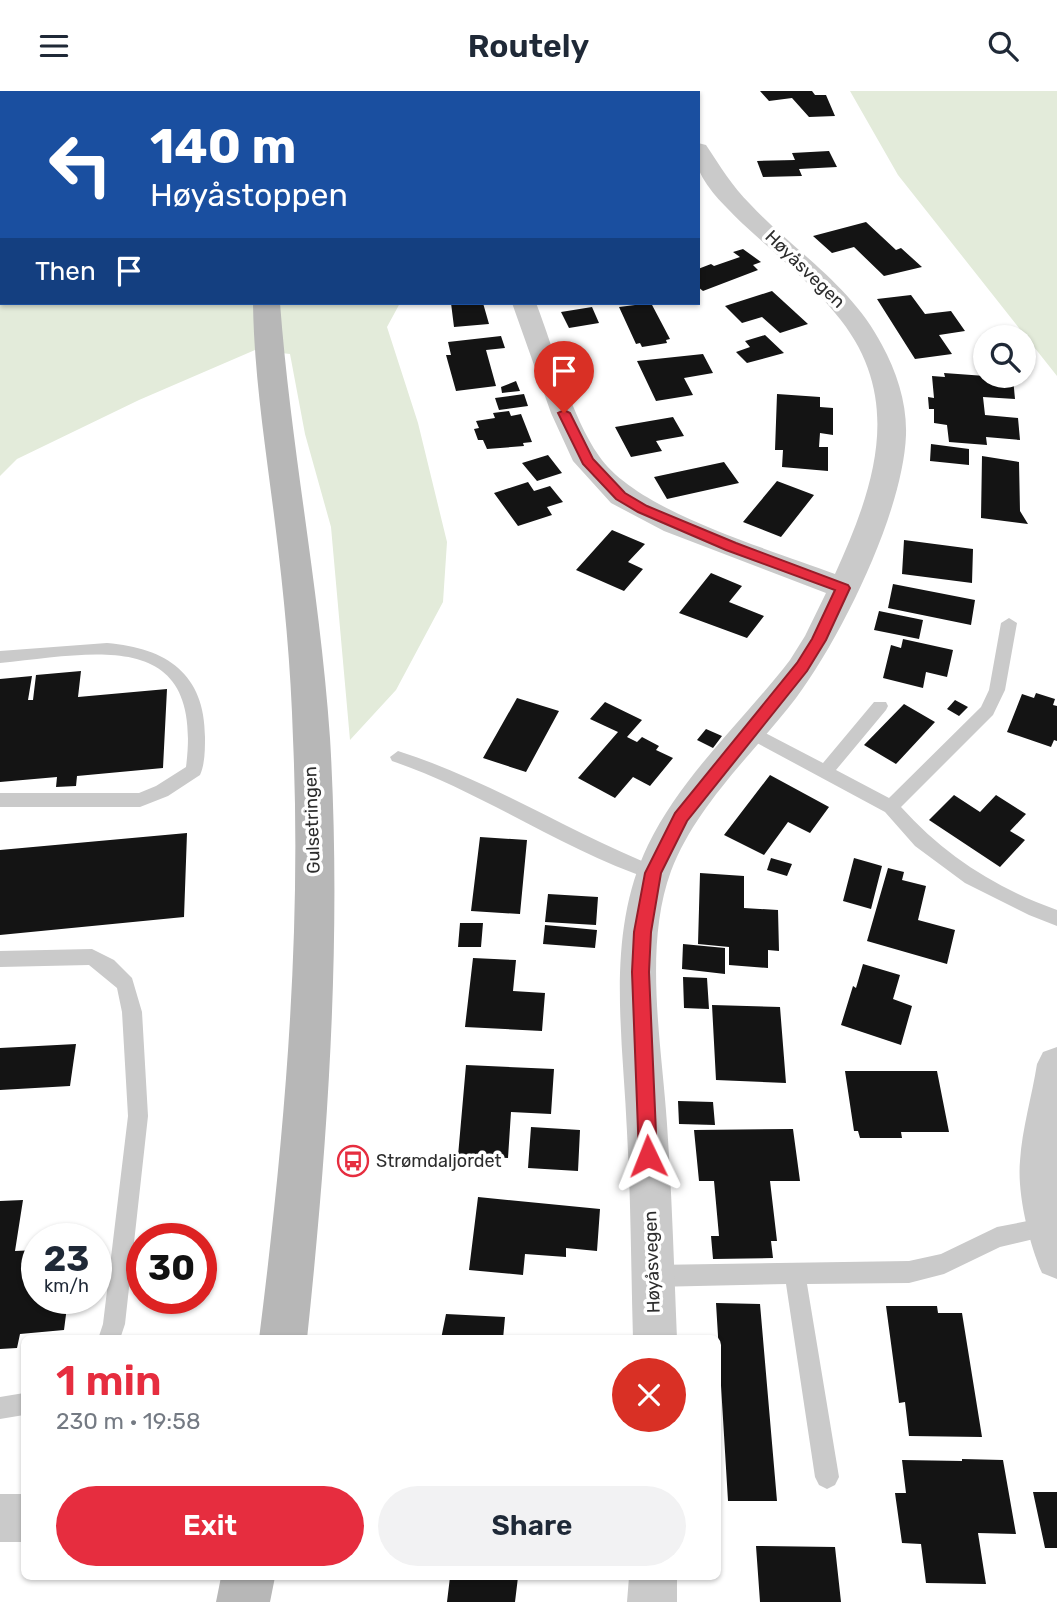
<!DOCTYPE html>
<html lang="en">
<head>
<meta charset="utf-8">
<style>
  :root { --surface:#fff; --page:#f2f2f3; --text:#1f2937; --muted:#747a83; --accent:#e62d3f }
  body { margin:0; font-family:Rubik,sans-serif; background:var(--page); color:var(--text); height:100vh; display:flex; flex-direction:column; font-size:26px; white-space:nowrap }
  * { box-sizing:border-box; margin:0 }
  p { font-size:23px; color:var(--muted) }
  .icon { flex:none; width:38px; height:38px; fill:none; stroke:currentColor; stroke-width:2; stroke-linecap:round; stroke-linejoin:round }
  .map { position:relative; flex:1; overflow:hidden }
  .side { position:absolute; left:21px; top:1244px; width:700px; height:245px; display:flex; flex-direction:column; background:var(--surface); border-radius:10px; box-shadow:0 2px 5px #0004 }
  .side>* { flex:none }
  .hud { position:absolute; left:0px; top:0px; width:700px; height:214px; box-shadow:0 2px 5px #0004; background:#1a4fa0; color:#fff; overflow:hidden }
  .buttons { position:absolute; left:973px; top:234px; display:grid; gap:14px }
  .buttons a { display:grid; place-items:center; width:63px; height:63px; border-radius:50%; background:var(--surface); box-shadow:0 2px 5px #0004; font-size:35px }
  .speed { position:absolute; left:21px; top:1132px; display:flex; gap:14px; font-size:35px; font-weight:700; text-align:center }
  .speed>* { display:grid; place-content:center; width:91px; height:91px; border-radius:50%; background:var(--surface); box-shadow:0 2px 5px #0004; line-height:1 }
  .speed small { font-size:18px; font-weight:400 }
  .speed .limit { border:10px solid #d22; background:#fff; color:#111 }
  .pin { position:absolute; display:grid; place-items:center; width:60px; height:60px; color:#fff; margin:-72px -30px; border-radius:50% 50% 50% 0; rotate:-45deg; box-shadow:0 0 7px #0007 }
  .pin .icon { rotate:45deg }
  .me { position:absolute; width:77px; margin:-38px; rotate:358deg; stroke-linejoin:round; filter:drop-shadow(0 0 5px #0008) }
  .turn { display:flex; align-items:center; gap:24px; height:147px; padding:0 35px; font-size:32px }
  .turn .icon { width:91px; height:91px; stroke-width:2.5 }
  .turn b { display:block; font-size:49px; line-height:60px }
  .then { display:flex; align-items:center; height:66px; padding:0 35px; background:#0003; gap:14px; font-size:26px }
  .round { display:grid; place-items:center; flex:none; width:74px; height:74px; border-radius:37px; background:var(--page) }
  .summary { display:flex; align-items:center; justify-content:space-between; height:119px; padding:0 35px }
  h1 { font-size:42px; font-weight:600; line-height:52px; color:var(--accent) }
  .action { display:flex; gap:14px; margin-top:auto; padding:14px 35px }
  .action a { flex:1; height:80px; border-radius:42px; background:var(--accent); color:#fff; font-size:28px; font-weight:600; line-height:80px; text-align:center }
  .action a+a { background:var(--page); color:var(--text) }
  header { display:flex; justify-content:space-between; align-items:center; height:91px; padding:0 35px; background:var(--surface); font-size:32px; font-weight:600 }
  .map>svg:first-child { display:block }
</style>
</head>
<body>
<header><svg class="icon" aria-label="menu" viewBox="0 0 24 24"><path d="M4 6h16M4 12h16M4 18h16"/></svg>Routely<svg class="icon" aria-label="search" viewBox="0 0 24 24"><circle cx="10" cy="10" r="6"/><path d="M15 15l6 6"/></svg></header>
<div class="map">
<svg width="1057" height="1511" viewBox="0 0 1057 1511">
  <rect width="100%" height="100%" fill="#fff"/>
  <!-- green -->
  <path fill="#e3ebda" d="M0 0H545L2 2V212H400L387 236 418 332 447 451 443 511 396 599 350 649 331 436 305 343 290 263 255 259 139 309 17 368 0 385Z
    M850 0H1057V285L898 84Z"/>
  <!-- building -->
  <path fill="#141414" d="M760 0H812L815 4H826L835 25 809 26 792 7 769 10Z
    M829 60 837 76 799 78 802 85 763 86 757 70 795 69 792 62Z
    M866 131 896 159 901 157 922 176 884 185 854 156 832 162 813 145Z
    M743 158 761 171 753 174 758 179 703 200 698 196V178L711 173 714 175 740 166 733 161Z
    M772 200 808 233 780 242 762 226 742 232 725 215Z
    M911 204 925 223 951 220 965 240 939 244 952 263 915 268 877 208Z
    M451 212H483L489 233 454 236Z
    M651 212 670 248 666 249 667 252 642 256 640 252 636 253 619 216Z
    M592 216 599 232 569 237 561 221Z
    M765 244 784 262 747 272 736 261 750 256 745 250Z
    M501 245 505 257 486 259 496 295 456 300 446 264H451L448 251Z
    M703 263 713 282 684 287 693 304 656 310 637 270Z
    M944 282 1013 287 1015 308 983 306 985 324 1018 327 1020 349 986 346 987 354 949 351 947 334 934 332V318H929L928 306 934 307 932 285 945 286Z
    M516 290 520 300 502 302 501 296Z
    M524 303 528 315 499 319 495 307Z
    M777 303 820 306V316L833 317V344L820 342 819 356H828V380L782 376 783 359H775Z
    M509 320 511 325 521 323 532 351 523 352 524 355 487 358 483 349H478L474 338 479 337 476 330 495 327 493 322Z
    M673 326 684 345 656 350 662 360 631 366 615 336Z
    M931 353 969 358V374L930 370Z
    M548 364 562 382 537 390 522 372Z
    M982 365 1019 371 1020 420 1028 433 981 427Z
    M724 371 739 392 667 408 654 386Z
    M777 390 814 404 781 446 743 431Z
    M528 391 534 400 550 395 563 411 547 416 552 424 518 435 494 402Z
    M612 439 645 453 628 471 643 478 624 500 576 479Z
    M904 449 973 458 972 492 902 483Z
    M711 482 742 495 729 511 764 525 747 547 679 522Z
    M893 493 975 509 971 534 888 517Z
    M879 520 923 529 919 548 874 539Z
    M903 548 953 559 947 586 926 581 923 597 883 587 891 554 901 557Z
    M81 580 78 606 167 598 163 677 77 685 76 695 56 696 57 686 0 691V588L32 585 28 609H33L36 584Z
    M1036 602 1055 608 1053 614 1057 615V650L1054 649 1051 656 1007 641 1022 603 1034 607Z
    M517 607 559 620 526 681 483 667Z
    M955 609 968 616 959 625 947 618Z
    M605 611 642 629 627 646 637 651 642 646 659 655 656 659 673 667 650 695 633 686 615 707 578 687 618 641 590 628Z
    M904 613 935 631 896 673 864 654Z
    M706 638 722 645 713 657 697 649Z
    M770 684 829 716 810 742 788 731 764 764 724 744Z
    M954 704 980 721 996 704 1026 723 1010 740 1025 749 1000 776 929 729Z
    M187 742 184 826 0 844V759Z
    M480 746 527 749 520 823 471 820Z
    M771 767 792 773 787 785 767 779Z
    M854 767 882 775 871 818 843 810Z
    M888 777 904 781 902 789 926 795 918 829 955 839 947 873 867 850Z
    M700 782 744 785V817L778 819 779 860 768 859V877L729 874V856L698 853Z
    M548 803 598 806 596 834 545 831Z
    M460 832H483L481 856H458Z
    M545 834 597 839 595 857 543 853Z
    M683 853 725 857V883L682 878Z
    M473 867 516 869 513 900 545 902 542 940 465 936Z
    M863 873 900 884 893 908 912 915 901 954 841 934 853 895 856 897Z
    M683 886 707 887 709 918 684 917Z
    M712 914 780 916 786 992 716 989Z
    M76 953 70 995 0 999V957Z
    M466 974 554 978 551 1023 511 1021 508 1067 458 1065Z
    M845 980H937L949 1041H901L902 1047H860L858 1040H854Z
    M678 1010 713 1011 715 1034 679 1033Z
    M531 1036 580 1039 578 1080 528 1077Z
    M793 1038 800 1090H770L777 1150H771L773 1167 713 1168 711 1145H719L714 1090H699L694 1039Z
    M478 1106 600 1118 597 1160 566 1157V1166L525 1163 523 1184 469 1179Z
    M23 1109 15 1160 37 1159V1208H68L64 1239 20 1243 17 1257 0 1258V1110Z
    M716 1212 760 1213 777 1410H728Z
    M886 1215H937L938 1222H962L982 1346 909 1345 905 1311 899 1312Z
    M446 1223 505 1226 503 1248H441Z
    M962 1368 1003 1369 1016 1443 978 1442 986 1493 926 1492 921 1453 902 1452 895 1402H906L902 1369 962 1370Z
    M1033 1401H1057V1457H1045Z
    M756 1455 835 1456 841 1511H760Z
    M450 1486H518L515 1511H447Z"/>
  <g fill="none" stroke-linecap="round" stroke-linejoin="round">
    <!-- lane -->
    <path fill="#cacaca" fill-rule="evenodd" d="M1009 527 1017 532 1005 599 993 624 901 716C944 764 997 798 1057 819V835L1029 824 965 792 915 755 885 721 744 645 742 641 750 635 756 637 823 672 874 611H886L888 615 886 619 836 679 889 707 981 616 989 599 1001 532Z
      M107 552C167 557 205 583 205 646 205 658 205 673 200 684L168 705 140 716H0V702H139L156 695 186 676C204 535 95 563 0 572V560Z
      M398 660C490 689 570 742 659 777L662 782 659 787 653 789C562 759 483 701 392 670L390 666Z
      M92 858 114 869 132 887 142 921 148 1025 125 1233 120 1248H98L103 1233 128 1025 122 921 117 897 89 874 0 876V860Z
      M1048 1126 1055 1129V1143L1000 1156 944 1183 909 1192 807 1193 839 1386 835 1394 827 1398 819 1394 815 1386 786 1193 653 1196 645 1192 642 1185 645 1178 653 1174 909 1170 941 1163 997 1136Z
      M24 1302V1324L0 1328V1306Z"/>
    <!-- street -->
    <path fill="#cacaca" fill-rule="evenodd" d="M669 0H689V2H669Z
      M698 52 706 54C720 75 732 95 750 113 794 160 852 195 882 254 897 282 907 312 906 344 903 421 842 545 796 607 753 663 697 713 671 780 643 856 662 955 667 1033 672 1105 674 1176 677 1248H633C631 1179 631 1110 627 1041 623 945 605 843 648 754 682 684 743 630 790 569L805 545 826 502 664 440 611 412 573 370 551 322 512 212H536C554 258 571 325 599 365 637 421 770 458 835 483 875 395 906 305 835 222 808 189 774 162 743 133 728 118 707 99 699 79 696 72 698 60 698 52Z
      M1057 956V1188L1042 1182C1029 1152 1017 1102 1020 1070 1022 1038 1032 1005 1037 973L1043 961Z
      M0 1403H24V1451H0Z
      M629 1486H677V1511H627Z"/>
    <!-- secondary -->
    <path fill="#b7b7b7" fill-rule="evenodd" d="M262 0H284V2H262Z
      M253 212H280C291 358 320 501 330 647 342 848 328 1048 307 1248H259C284 1049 302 848 293 648 291 576 284 504 275 432 266 359 254 285 253 212Z
      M221 1486H275L270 1511H216Z"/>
  </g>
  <!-- route -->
  <path fill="#e62d3f" stroke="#961d29" stroke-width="2" d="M564 319 570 322 593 368 625 402 647 415 736 452 848 494 850 497 826 549 807 580 687 730 661 782 651 841 649 881 657 1065 655 1071 648 1074 642 1071 639 1065 632 881 634 841 645 782 675 722 797 572 812 548 835 499 726 459 638 421 616 408 583 373 558 322Z"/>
  <!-- icons -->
  <defs>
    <g id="bus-ring" transform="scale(1.575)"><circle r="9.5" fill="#fff" stroke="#e62d3f" stroke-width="1.5"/><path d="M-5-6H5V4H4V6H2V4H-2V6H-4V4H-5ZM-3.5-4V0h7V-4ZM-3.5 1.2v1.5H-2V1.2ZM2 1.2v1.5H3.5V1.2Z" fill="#e62d3f"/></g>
  </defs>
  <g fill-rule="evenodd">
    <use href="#bus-ring" x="353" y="1070"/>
  </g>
  <g text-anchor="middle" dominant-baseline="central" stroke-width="7" stroke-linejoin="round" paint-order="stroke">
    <!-- street labels -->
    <g font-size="18" fill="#2d2d2d" stroke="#fff">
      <text transform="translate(805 178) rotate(44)">Høyåsvegen</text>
      <text transform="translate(312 729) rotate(-92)">Gulsetringen</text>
      <text transform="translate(652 1171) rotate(-92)">Høyåsvegen</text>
    </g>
    <!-- poi labels -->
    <g font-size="18" fill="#2d2d2d" stroke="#fff" text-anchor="start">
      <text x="376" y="1070">Strømdaljordet</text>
    </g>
  </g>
</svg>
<div class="buttons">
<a><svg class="icon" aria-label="search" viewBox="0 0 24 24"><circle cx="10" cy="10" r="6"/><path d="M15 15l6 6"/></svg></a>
</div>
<div class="speed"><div>23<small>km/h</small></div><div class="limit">30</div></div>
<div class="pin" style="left:564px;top:322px;background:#d93025"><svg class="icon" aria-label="arrive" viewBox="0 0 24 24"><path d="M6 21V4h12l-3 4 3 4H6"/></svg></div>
<svg class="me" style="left:648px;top:1065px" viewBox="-20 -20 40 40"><path d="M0-17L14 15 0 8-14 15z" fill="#e62d3f" stroke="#fff" stroke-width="4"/></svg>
<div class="hud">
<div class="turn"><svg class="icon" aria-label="left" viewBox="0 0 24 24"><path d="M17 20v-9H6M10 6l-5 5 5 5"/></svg><div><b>140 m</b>Høyåstoppen</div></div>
<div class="then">Then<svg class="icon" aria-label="arrive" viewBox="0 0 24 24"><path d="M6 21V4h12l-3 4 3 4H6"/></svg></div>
</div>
<section class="side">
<div class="summary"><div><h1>1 min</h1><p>230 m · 19:58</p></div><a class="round" style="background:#d93025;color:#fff"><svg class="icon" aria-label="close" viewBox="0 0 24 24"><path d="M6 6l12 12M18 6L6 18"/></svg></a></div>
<div class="action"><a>Exit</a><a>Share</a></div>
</section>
</div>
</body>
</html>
